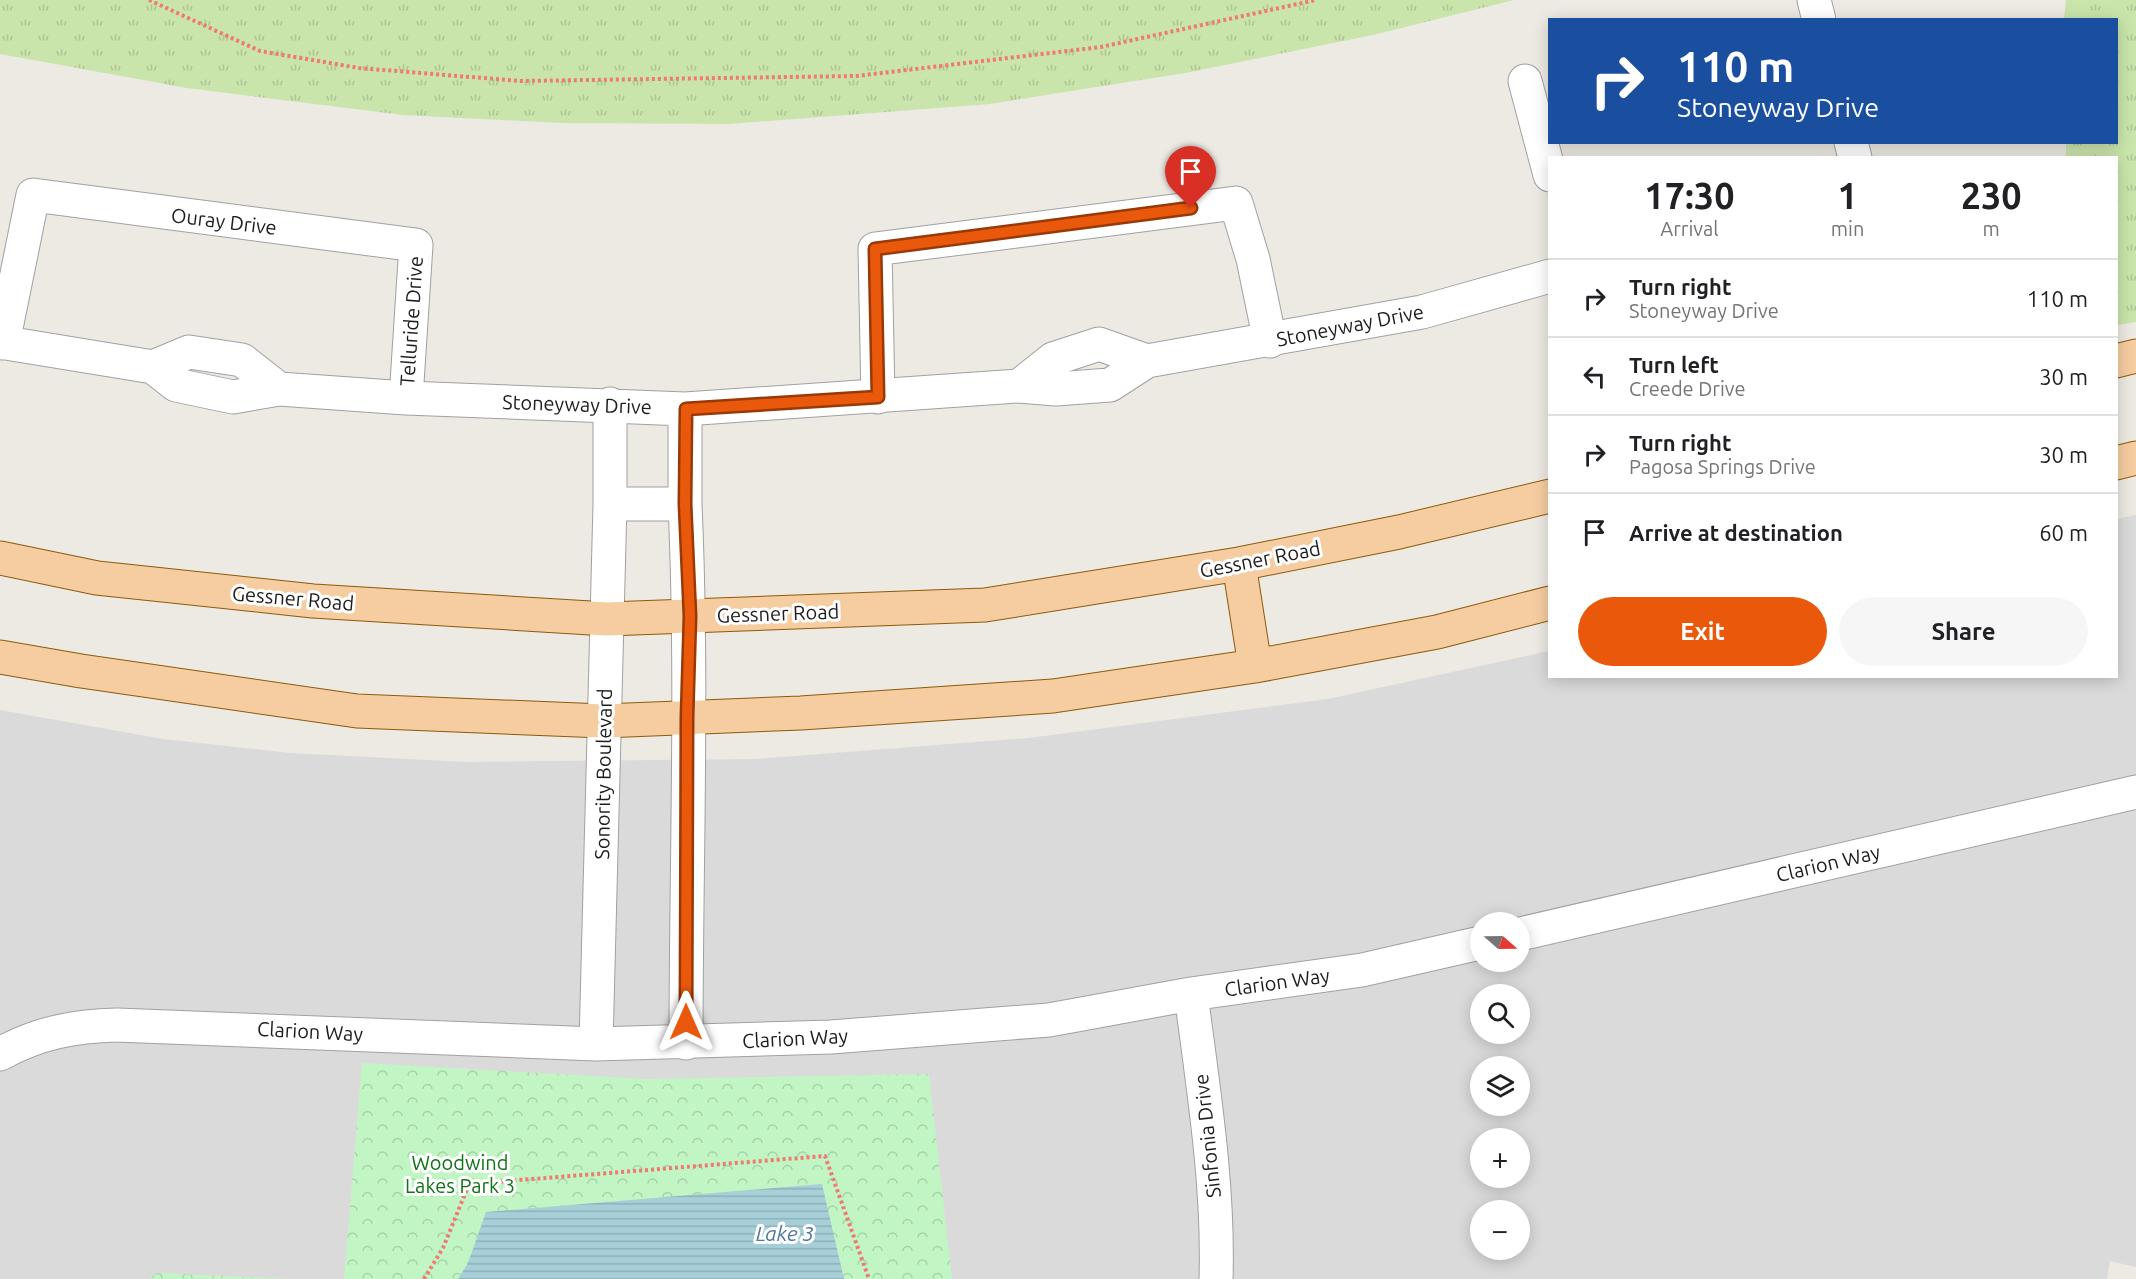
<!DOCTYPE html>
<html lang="en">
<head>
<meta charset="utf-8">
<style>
  :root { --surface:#fff; --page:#f6f6f6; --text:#202124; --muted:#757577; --line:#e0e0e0; --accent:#ea580c }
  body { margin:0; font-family:Ubuntu,sans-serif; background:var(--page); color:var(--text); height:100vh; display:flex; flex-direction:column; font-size:22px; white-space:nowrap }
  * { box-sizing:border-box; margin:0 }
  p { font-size:20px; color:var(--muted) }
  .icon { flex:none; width:33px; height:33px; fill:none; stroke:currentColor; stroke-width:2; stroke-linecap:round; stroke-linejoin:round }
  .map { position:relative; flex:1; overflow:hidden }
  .side { position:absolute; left:1548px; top:156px; width:570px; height:522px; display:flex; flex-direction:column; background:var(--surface); border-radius:0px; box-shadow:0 3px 15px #0003 }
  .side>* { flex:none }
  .hud { position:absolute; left:1548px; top:18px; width:570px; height:126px; border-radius:0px; box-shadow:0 3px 15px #0003; background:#1a4fa0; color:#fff; overflow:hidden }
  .needle { width:39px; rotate:110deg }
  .controls { position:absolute; left:1470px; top:912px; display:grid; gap:12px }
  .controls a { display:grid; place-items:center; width:60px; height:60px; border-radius:50%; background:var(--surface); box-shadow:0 3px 15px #0003; font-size:30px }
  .pin { position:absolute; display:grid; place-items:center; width:51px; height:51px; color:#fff; margin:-62px -26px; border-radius:50% 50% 50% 0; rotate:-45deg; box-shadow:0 0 6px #0007 }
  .pin .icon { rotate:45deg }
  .me { position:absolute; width:66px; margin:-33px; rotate:0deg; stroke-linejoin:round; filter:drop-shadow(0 0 4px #0008) }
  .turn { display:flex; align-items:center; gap:21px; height:126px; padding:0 30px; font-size:27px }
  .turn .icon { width:78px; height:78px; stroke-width:2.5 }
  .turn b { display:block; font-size:42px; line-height:51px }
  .eta { display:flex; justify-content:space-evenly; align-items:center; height:102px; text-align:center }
  .eta b { font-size:36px; font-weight:700; line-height:42px }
  .primary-button { display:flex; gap:12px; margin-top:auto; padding:12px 30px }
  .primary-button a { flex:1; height:69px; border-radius:36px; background:var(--accent); color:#fff; font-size:24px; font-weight:700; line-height:69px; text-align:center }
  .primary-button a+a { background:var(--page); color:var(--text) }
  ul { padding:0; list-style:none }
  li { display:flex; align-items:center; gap:18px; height:78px; padding:0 30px; border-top:2px solid var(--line) }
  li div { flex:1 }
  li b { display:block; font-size:22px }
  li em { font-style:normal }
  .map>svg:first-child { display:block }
</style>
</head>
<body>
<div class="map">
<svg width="2136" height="1279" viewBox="0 0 2136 1279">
  <defs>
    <pattern id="grass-tufts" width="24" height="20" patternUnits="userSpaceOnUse" patternTransform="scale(1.5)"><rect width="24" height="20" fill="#cae5ac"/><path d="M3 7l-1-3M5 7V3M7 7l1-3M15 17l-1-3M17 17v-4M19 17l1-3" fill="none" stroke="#adc494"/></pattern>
    <pattern id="park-crowns" width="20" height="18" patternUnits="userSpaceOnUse" patternTransform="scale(1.5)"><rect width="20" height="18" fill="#c2f5c4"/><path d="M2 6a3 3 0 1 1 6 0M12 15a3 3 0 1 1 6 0" fill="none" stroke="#a6d2a8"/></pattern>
    <pattern id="water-rules" width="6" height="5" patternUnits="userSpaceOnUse" patternTransform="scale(1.5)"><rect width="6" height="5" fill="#a6cfd8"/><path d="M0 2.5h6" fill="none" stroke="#8eb1b9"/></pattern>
  </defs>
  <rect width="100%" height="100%" fill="#ede9e3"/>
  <!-- residential -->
  <path fill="#dbdada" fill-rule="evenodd" d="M2136 515V1267L2110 1261 2107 1279H0V710L163 739 290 753 466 762 757 759 1029 738 1328 699 1549 651 1550 676H2116L2117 519ZM1480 922H1520V962H1480ZM1480 994H1520V1034H1480ZM1480 1066H1520V1106H1480ZM1480 1138H1520V1178H1480ZM1480 1210H1520V1250H1480Z"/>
  <!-- grass -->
  <path fill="url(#grass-tufts)" d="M0 0H1514L1373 35 1185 73 990 104 729 124 562 123 403 115 187 88 0 54Z
    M2066 0H2136V322L2117 325 2116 158 2066 157V143L2116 142V20L2064 19Z"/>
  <!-- park -->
  <path fill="url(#park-crowns)" d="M362 1063 645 1079 929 1074 952 1279H344Z
    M157 1273 289 1279H150Z"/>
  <!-- water -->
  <path fill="url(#water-rules)" d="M822 1184 844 1279H458L468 1263 486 1212Z"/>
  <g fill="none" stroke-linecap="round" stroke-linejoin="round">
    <!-- minor casing -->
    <g stroke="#a1a1a1" stroke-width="35">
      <path id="minor" d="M1814 0 1819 20
        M1525 81 1550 175
        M1851 142 1855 158
        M0 342 153 367 176 385 233 397 279 389 406 398 685 409 1019 386 1056 389 1110 385 1147 361 1422 312 1550 276
        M3 343 33 195 416 245 406 398
        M153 367 189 352 242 360 279 389
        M1019 386 1053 359 1099 344 1147 361
        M878 397 875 249 1236 203 1253 259 1270 341
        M610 504V404
        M685 504V409
        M1520 934 2136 792
        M1191 994C1203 1088 1219 1184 1216 1279
        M596 1044 610 504H685C693 683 686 863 686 1043
        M0 1054C38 1033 74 1026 117 1025L596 1044 831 1037 1049 1020 1191 994 1362 970 1480 943"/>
    </g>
    <!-- major casing -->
    <g stroke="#8c5b0a" stroke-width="35">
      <path id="major" d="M2116 361 2136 356
        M2116 463 2136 458
        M0 558 97 578 313 601 607 619 985 605 1239 564 1399 532 1550 496
        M1239 564 1255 666
        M0 657 81 671 357 711 603 721 801 713 1053 696 1255 666 1437 632 1550 603"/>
    </g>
    <!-- path -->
    <path stroke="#f07971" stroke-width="4" stroke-dasharray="3 3" stroke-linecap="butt" d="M149 0 260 51 359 68 520 81 856 76 1101 47 1316 0
      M424 1279 443 1248 469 1184 825 1156 869 1279"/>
    <!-- minor -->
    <use href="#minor" stroke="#fff" stroke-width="33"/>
    <!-- major -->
    <use href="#major" stroke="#f5cda0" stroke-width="33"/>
  </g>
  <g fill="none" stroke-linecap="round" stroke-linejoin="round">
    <!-- route casing -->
    <g stroke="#983908" stroke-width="15">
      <path id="route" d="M686 1022 687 717 690 616 685 504 686 409 878 397 875 249 1191 208"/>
    </g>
    <!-- route -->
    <use href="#route" stroke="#ea580c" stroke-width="10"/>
  </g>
  <g text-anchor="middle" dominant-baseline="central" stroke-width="6" stroke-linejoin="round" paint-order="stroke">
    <!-- street labels -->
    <g font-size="20" fill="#1d1d1d" stroke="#fff">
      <text transform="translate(224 221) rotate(7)">Ouray Drive</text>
      <text transform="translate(411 321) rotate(-86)">Telluride Drive</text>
      <text transform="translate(1350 325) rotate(-11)">Stoneyway Drive</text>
      <text transform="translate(577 404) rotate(2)">Stoneyway Drive</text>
      <text transform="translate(1260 559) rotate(-11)">Gessner Road</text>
      <text transform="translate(293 598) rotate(5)">Gessner Road</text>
      <text transform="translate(778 613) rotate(-2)">Gessner Road</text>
      <text transform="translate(603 774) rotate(-89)">Sonority Boulevard</text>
      <text transform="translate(1828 863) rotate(-13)">Clarion Way</text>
      <text transform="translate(1277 982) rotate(-8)">Clarion Way</text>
      <text transform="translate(310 1031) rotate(3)">Clarion Way</text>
      <text transform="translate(795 1038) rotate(-3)">Clarion Way</text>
      <text transform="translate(1207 1136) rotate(-96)">Sinfonia Drive</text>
    </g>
    <!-- park labels -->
    <g font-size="20" fill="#127317" stroke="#fff">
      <text x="460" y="1162">Woodwind<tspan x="460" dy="23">Lakes Park 3</tspan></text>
    </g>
    <!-- water labels -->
    <g font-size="21" font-style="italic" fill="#4d799e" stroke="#fff">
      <text x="785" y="1233">Lake 3</text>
    </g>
  </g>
</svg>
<div class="controls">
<a><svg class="needle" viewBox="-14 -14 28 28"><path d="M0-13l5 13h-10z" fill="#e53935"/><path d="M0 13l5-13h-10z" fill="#757577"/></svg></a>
<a><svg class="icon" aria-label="search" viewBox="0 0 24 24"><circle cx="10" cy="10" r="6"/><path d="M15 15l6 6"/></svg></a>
<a><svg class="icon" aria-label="layers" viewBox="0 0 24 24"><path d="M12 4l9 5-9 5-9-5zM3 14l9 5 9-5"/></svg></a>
<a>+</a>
<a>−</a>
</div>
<div class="pin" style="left:1191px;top:208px;background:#d93025"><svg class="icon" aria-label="arrive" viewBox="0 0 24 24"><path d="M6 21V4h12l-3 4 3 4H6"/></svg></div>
<svg class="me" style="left:686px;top:1022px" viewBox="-20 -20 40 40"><path d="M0-17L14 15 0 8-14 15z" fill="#ea580c" stroke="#fff" stroke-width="4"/></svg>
<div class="hud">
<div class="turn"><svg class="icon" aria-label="right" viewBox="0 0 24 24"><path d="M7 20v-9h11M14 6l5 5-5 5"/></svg><div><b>110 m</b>Stoneyway Drive</div></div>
</div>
<section class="side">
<div class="eta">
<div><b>17:30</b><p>Arrival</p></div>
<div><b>1</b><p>min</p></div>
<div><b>230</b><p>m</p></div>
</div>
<ul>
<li><svg class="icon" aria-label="right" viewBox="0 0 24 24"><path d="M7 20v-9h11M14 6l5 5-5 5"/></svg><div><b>Turn right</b><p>Stoneyway Drive</p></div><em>110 m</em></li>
<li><svg class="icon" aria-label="left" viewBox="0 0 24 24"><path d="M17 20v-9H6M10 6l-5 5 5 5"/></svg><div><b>Turn left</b><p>Creede Drive</p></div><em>30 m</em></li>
<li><svg class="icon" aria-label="right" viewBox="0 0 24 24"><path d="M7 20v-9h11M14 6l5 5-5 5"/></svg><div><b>Turn right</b><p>Pagosa Springs Drive</p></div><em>30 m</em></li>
<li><svg class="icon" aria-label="arrive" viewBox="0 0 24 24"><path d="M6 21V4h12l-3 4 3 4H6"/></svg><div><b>Arrive at destination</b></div><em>60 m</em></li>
</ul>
<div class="primary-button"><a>Exit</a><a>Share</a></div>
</section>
</div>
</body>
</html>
